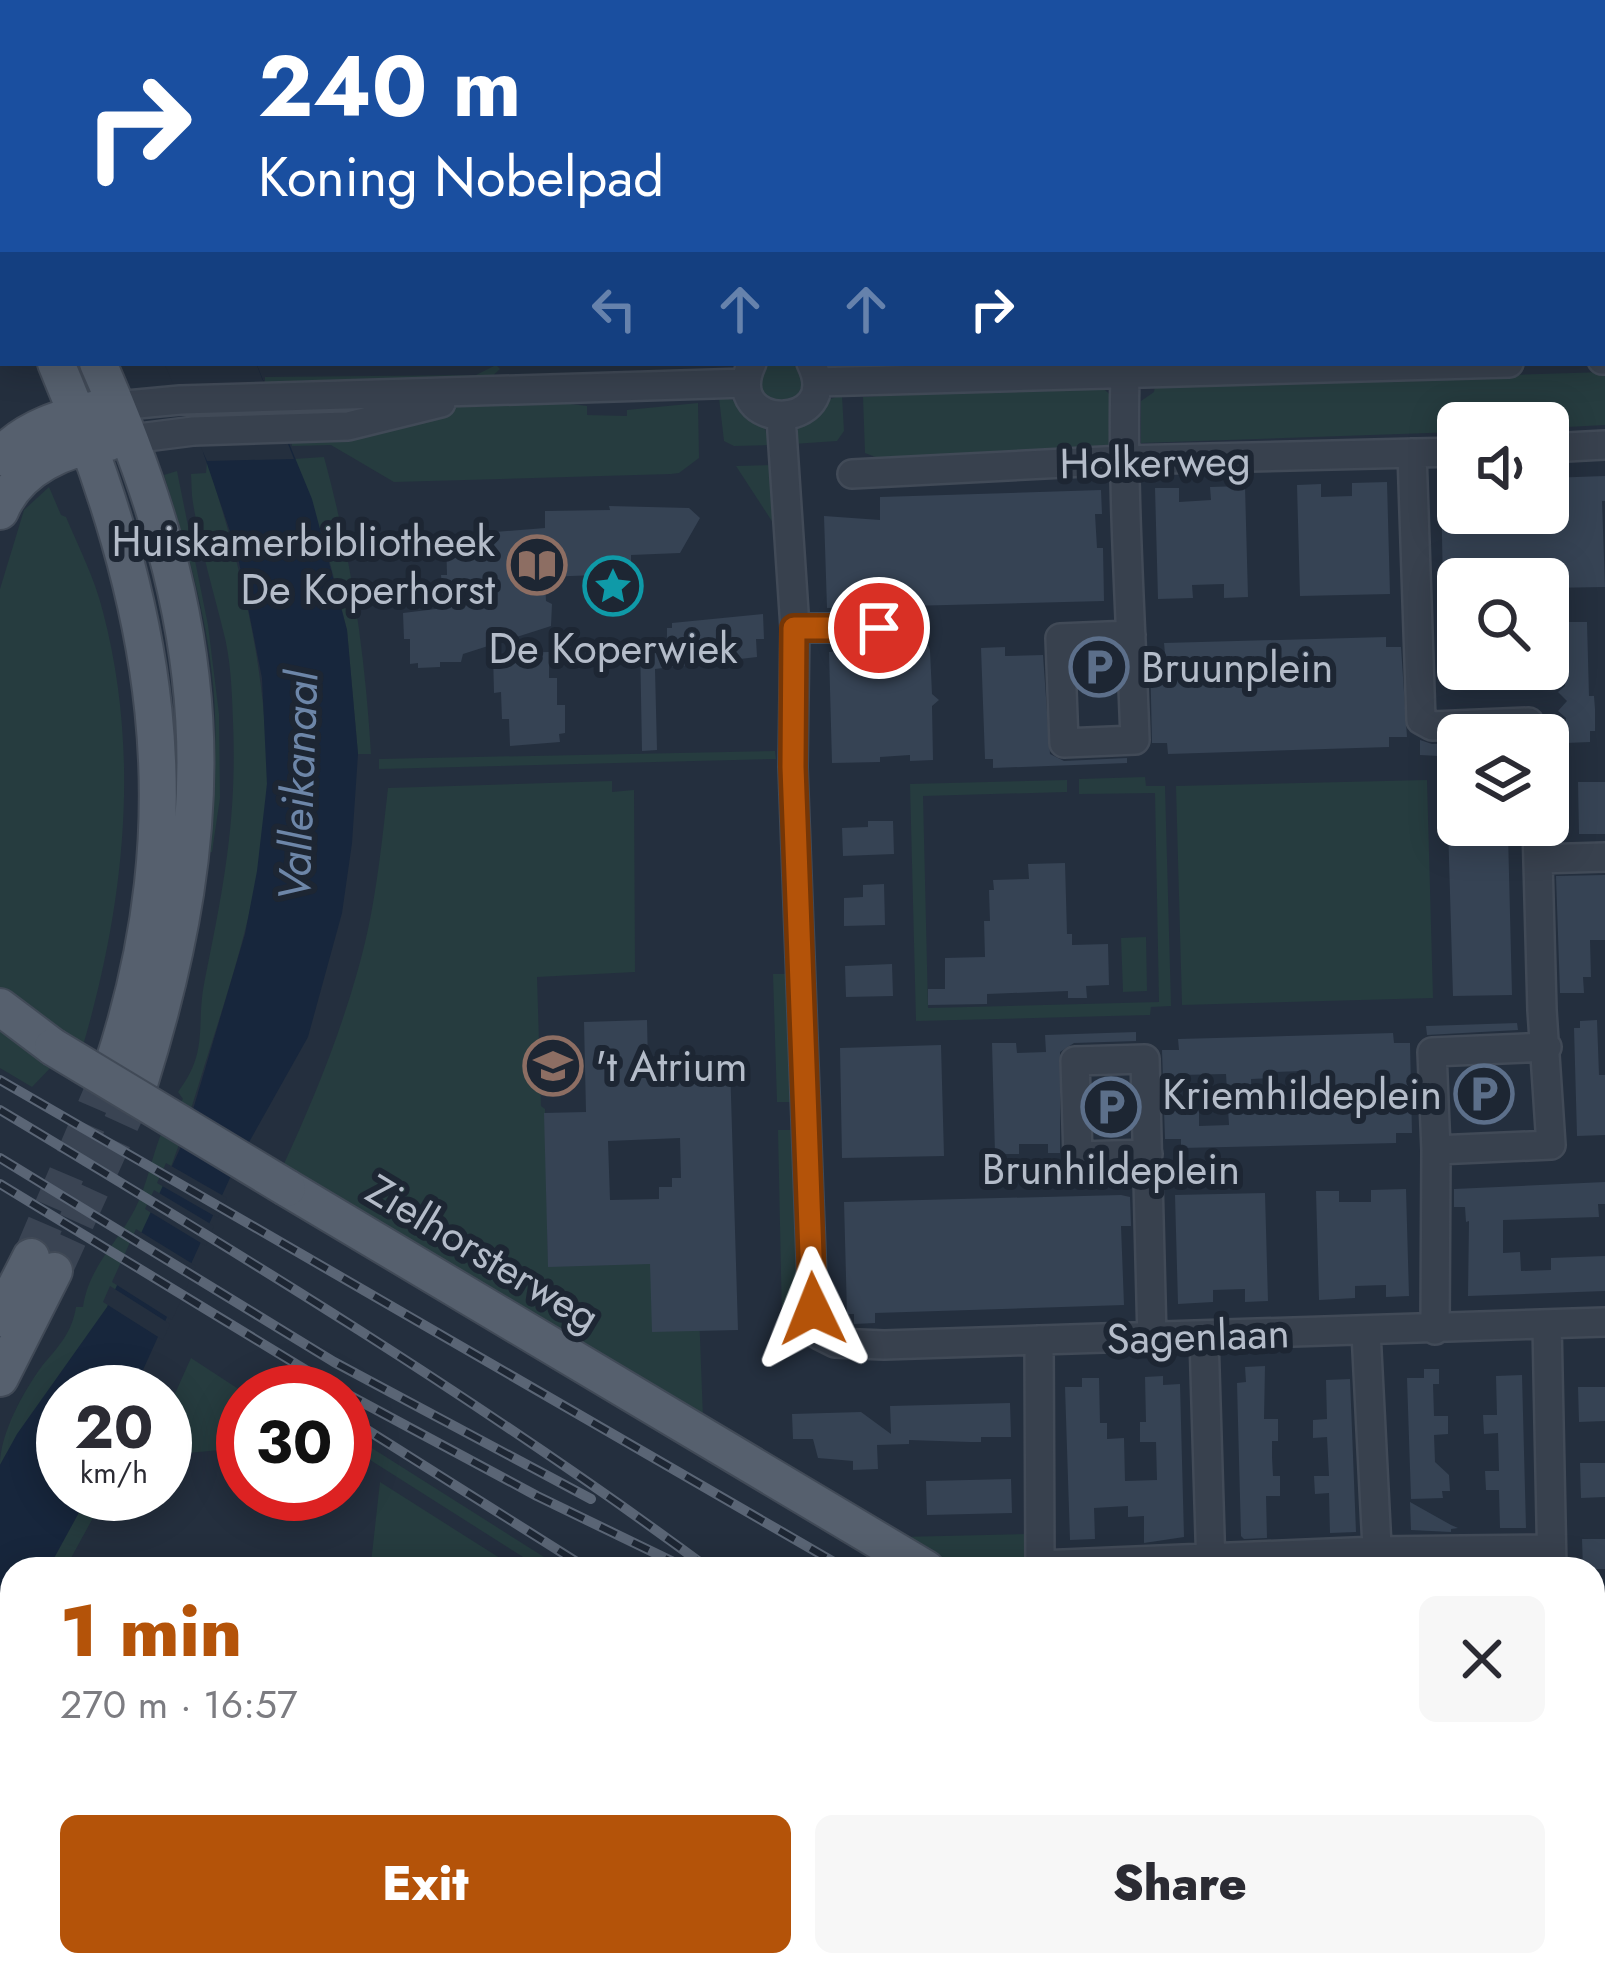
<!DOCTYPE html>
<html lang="en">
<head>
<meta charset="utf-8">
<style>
  :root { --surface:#fff; --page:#f7f7f7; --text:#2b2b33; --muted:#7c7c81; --accent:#b45309 }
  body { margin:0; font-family:Jost,sans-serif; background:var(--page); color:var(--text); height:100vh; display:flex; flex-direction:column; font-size:45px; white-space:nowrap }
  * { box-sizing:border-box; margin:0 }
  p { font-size:39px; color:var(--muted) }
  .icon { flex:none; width:66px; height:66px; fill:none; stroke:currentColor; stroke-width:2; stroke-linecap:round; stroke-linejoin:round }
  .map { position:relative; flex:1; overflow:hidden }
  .side { position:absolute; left:0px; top:1557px; width:1605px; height:420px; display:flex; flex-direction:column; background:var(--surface); border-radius:36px 36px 0 0; box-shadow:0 6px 30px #0003 }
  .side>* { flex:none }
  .top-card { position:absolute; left:0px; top:0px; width:1605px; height:366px; box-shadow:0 6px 30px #0003; background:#1a4fa0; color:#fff; overflow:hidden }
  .fabs { position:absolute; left:1437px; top:402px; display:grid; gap:24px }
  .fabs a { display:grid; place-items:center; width:132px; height:132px; border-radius:18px; background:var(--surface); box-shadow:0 6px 30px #0003; font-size:60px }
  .speed { position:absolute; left:36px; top:1365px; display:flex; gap:24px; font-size:60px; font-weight:700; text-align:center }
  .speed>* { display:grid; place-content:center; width:156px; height:156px; border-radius:50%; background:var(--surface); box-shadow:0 6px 30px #0003; line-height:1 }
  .speed small { font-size:30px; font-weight:400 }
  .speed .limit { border:18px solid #d22; background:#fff; color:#111 }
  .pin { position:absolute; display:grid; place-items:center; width:102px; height:102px; color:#fff; margin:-51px; border:6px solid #fff; border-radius:50%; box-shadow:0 3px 12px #0007 }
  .me { position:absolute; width:132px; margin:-66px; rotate:358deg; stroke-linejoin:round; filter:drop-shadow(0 0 9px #0008) }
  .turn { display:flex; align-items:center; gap:42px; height:252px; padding:0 60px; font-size:54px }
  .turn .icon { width:156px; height:156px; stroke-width:2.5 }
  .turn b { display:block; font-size:84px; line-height:102px }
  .lanes { display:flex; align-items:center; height:114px; padding:0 60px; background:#0003; justify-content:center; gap:60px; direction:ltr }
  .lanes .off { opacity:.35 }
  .round { display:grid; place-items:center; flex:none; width:126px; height:126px; border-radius:18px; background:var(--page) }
  .summary { display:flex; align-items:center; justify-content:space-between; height:204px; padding:0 60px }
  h1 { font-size:72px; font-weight:800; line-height:90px; color:var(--accent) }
  .primary-button { display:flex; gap:24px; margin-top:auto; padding:24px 60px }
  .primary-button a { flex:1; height:138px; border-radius:18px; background:var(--accent); color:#fff; font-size:48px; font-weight:800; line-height:138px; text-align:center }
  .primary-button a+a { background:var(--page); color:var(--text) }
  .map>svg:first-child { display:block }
</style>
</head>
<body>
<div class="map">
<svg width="1605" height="1977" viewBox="0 0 1605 1977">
  <rect width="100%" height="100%" fill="#242f3e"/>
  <!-- green -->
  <path fill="#263c3f" d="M64 0H413L415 3H65Z
    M760 382a21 21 0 1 1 42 0a21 21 0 1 1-42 0Z
    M496 365 500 369 488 380 265 384V377L476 375Z
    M1605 372V425L1548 428V423H1458V432L1141 443V401L1154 392 1155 386Z
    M1097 383 1115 399 1114 444 1107 449 878 458 865 453 863 397Z
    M842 396 844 431 837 441 793 444C797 421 819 399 842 396Z
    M719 398C745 398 764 420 771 445L734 446 724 441Z
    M530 399 587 406V415L627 416V410L698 403 699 458 679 473 671 474 394 482 331 445 292 446 291 436 349 434 469 403Z
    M324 457C351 556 365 652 371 754H358L347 630 326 547 294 459Z
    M207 461C241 567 267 669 267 781 266 877 234 973 205 1064 181 1144 149 1235 107 1308 75 1363 30 1410 0 1465 0 1434 23 1392 42 1366 58 1347 72 1333 76 1307H83C89 1266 117 1244 135 1209 154 1171 153 1131 183 1099L178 1092C210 1050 195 1025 205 979 224 885 237 819 233 722 232 693 231 659 223 630 213 589 198 540 192 496L191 474 206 473Z
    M772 465 777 529 736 466Z
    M177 471 208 625 219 714 220 798 212 852H205C209 818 214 784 215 750 219 656 192 563 164 475Z
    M49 487 61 515 66 517C79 548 95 579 103 612 141 757 124 907 82 1049L12 1002 0 988V589L24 510Z
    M775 751 776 759 379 769V759Z
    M1145 777 1146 786H1165L1171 1006 1151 1007 1150 1015 916 1021 910 784 1067 780V792L923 796 928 1008 1159 1002 1155 793 1079 794V779Z
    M1427 780 1433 998 1182 1005 1176 786Z
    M612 781V792L634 790 635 972 537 977 541 1106 545 1109 548 1261 697 1259 703 1418 283 1166C312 1103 338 1040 357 973 375 913 381 850 388 788Z
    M1146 937 1147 991 1123 992 1121 938Z
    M773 974H789L793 1102H777Z
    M0 1022 56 1062 32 1087 0 1068Z
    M778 1130H794L803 1320 782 1321Z
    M191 1358 243 1392V1448L165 1455V1416Z
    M345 1431 563 1569H542L345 1444Z
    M380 1482 517 1569H378L371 1563Z
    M89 1494H106L65 1569H48Z
    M1028 1534 1029 1569H952L900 1537Z
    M949 1965H1067L1081 1977H963L962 1966Z
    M1274 1965H1380L1397 1977H1256Z"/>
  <!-- water -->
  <path fill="#17263c" d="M256 363 312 499 347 630 358 754 352 843 342 913 308 1037 234 1169 133 1392H63V1494H89L48 1569H12V1636L0 1659V1465L17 1434 107 1307 184 1140 245 934 257 871 267 784 262 678 237 552 203 452Z"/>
  <!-- pier -->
  <path fill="#242f3e" d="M164 363H256L294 459 207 461Z
    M166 1163 227 1198 218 1218 157 1183Z
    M154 1190 214 1226 206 1246 145 1209Z
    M136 1229 196 1266 172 1320 112 1282Z
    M110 1286 170 1324 163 1340 103 1302Z"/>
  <!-- building -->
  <path fill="#364354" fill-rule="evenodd" d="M1605 476V501H1602L1605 587 1548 588V579H1458V590L1443 591 1441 481H1458V527L1534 525 1548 524V478Z
    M1387 482 1390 594 1300 596 1297 485 1321 484V497L1352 496V483Z
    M1245 486 1248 597 1224 598V584L1192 585 1193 598 1158 599 1155 488H1179V502L1211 500 1210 487Z
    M1101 490 1102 514H1095L1097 548H1103L1104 601 827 608 824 516 880 520V497Z
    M609 506 689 508 700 518 680 553 631 555V562H622L623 574 545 577 546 601 552 604 551 626 463 654 461 662H440V667L418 668V663L410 664V639H404L403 613 444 608 441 575H447L446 536 545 528V511L610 510Z
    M763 614 764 639H756L757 657 655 669 657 750 642 751 640 642 667 639V628H672V623Z
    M1568 622H1587L1589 696H1594L1595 709V731H1590V742L1566 743V718L1558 711 1567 701 1558 692 1565 686 1564 632 1569 631Z
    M1386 637V647H1401L1407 737H1389V747L1168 754 1167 743H1152L1150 654H1165L1164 643Z
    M912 643H927L930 650 932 694 939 700 932 706 933 760 910 761V755L880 757V762L832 763 829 652 852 651V657L882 656V651L912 650Z
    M1005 647V656L1043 655 1050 754 1064 761 1127 758V763L993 768V759H985L981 648Z
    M549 652V678H557V705H565V733L559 734 560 742 510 746 509 719H502L501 692 494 693 493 653Z
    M1420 740 1432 744 1458 743V757L1420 755Z
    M1578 782H1605V834H1579Z
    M868 821H893L894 854 843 856 842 828 868 827Z
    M1448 825H1473L1474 833H1508L1512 995 1453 996Z
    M1065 863 1067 934H1072V945L1108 944 1109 985 1086 986 1087 998H1068V991L987 994V1004L928 1005V989H945V958L985 957 984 921H990L989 890H994L993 880 1029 879 1028 864Z
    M1605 875V940H1590L1591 977H1583L1584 993H1560L1556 876Z
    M884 884 885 925 844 926V898L863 897V885Z
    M892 964 893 996 846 997 845 966Z
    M647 1020 648 1065 730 1063 738 1330 652 1332 650 1264 548 1267 544 1113 586 1112 584 1022ZM680 1138 681 1178H672V1187H659V1199L610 1200 608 1141Z
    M1597 1020 1599 1075H1605V1135L1577 1136 1574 1028H1580V1021Z
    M1517 1023 1518 1030 1427 1035 1426 1026Z
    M1136 1032V1041L1074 1043 1060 1052V1153H1048V1144H1019V1154H995L992 1043H1016L1017 1053 1046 1052 1045 1035Z
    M1393 1033 1394 1043H1410L1412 1133H1396V1143L1181 1148V1139H1165L1162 1050H1179L1178 1039ZM1303 1071 1305 1109 1252 1111 1251 1079 1274 1078V1072ZM1226 1074 1229 1125 1199 1126V1110L1181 1111 1180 1075Z
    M941 1045 944 1156 842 1158 840 1048Z
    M1605 1182V1204H1598L1599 1217 1503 1220V1253L1520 1252 1521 1271 1551 1270V1258L1605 1256V1291L1468 1296 1469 1221 1466 1222 1465 1207H1454V1189Z
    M1406 1189 1409 1296 1386 1297V1285L1355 1286V1298L1319 1300 1316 1191H1339V1202H1371V1190Z
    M1265 1193 1268 1301 1245 1302V1289L1213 1290V1302L1178 1304 1175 1195Z
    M1121 1195 1130 1197 1131 1226H1121L1124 1305 875 1313V1323L854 1324V1314H847L844 1202Z
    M1265 1366 1264 1419H1278V1441H1272V1457L1273 1476H1280V1496H1266L1267 1538 1244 1539 1241 1536 1237 1383 1246 1382 1245 1367Z
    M1424 1369H1439V1384H1433L1434 1416H1448V1434L1434 1435 1435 1462 1449 1475 1450 1491H1442L1443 1498 1411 1499 1407 1378H1424Z
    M1522 1375 1526 1528H1500L1499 1490H1486L1485 1471H1499L1498 1433 1484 1434 1483 1415H1497L1496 1376Z
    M1163 1376V1385L1180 1384 1184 1537 1144 1543V1516L1128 1517V1506L1094 1508 1095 1539 1070 1540 1065 1387H1082V1378H1099L1100 1423H1107V1439L1124 1438 1125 1481 1157 1480 1156 1442H1140V1422H1146L1145 1377Z
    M1350 1379 1356 1532 1330 1533 1329 1493 1315 1494 1314 1476H1329L1327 1437 1313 1438V1420L1327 1419 1326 1380Z
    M1578 1387H1605V1421L1579 1422Z
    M1010 1403 1011 1437H981V1442H970L909 1440V1444L877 1445 878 1469 853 1470V1461L818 1458 813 1439H793L792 1414 861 1412 891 1434 890 1406Z
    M1580 1463H1605V1497L1581 1498Z
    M1011 1479 1012 1513 927 1515 926 1481Z
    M1410 1502 1451 1525 1458 1528 1451 1529V1532L1411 1530Z
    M1582 1539H1605V1569H1583Z"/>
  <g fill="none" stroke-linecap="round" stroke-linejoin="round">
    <!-- major-tunnel -->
    <path stroke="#3a4453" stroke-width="36" stroke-dasharray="36 18" stroke-linecap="butt" d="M31 1257 112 1068
      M54 1271 139 1084"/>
    <!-- minor casing -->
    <g stroke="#414a57" stroke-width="32">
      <path id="minor" d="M676 0 678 3
        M1056 0 1057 3
        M1378 0 1380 3
        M1602 46 1605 52
        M1602 169 1605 167
        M1602 360H1605
        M752 363C719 433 845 432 811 363
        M1125 373C1122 495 1131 618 1135 740L1064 743 1060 638 1131 635
        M817 382 1509 363
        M116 406 180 400 746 383
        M781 417 795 628 793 767 813 1309 819 1335 835 1343 884 1345 1605 1322
        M131 439 194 431 348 426 441 403
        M1548 448 1605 445
        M1412 453 1421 720 1432 726 1529 722 1534 735
        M852 474 1123 460 1458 452
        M795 628H879
        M1537 825 1542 1010 1551 1145 1436 1150 1432 1052 1547 1047
        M1539 859 1605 857
        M1148 1154 1078 1156 1075 1061 1145 1059 1152 1339
        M1547 1324 1552 1569
        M1435 1330 1436 1150
        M1366 1332 1378 1567
        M1204 1337 1211 1569
        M1039 1340 1040 1565 1377 1551 1551 1549
        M359 1965V1977
        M505 1965 506 1977
        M944 1965 945 1977
        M1229 1965 1239 1977"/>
    </g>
    <!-- major casing -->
    <g stroke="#414a57" stroke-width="40">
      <path id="major" d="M0 156 3 162
        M0 237 3 243
        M56 363C157 604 196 814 112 1068
        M98 363C214 626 225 810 139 1084
        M0 457C25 427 64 417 101 408
        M0 511C18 468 66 447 109 442
        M0 1007 53 1047
        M287 1188 926 1569
        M0 1318 31 1257
        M0 1378 54 1271
        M1550 1965 1568 1977"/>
    </g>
    <!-- minor -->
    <use href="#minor" stroke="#38414e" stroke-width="27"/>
    <!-- major -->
    <use href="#major" stroke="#56606e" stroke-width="36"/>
    <!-- rail casing -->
    <g stroke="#5a6575" stroke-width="10">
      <path id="rail" d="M0 1080 846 1569
        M0 1110C242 1255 482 1401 709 1569
        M0 1158 334 1362 591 1499
        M0 1184 342 1392
        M345 1393 537 1496 688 1569
        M345 1416 588 1569
        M1123 1965 1136 1977
        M1178 1965 1190 1977
        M1424 1965 1442 1977
        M1471 1965 1489 1977"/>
    </g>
    <!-- rail -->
    <use href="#rail" stroke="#1d2633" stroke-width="6" stroke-dasharray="18" stroke-linecap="butt"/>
    <!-- major-bridge casing -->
    <g stroke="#414a57" stroke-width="40" stroke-linecap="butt">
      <path id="major-bridge" d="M53 1047 287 1188"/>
    </g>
    <!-- major-bridge -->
    <use href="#major-bridge" stroke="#56606e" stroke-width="36"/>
  </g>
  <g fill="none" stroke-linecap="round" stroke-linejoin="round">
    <!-- route casing -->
    <g stroke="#753606" stroke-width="30">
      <path id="route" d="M813 1309 793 767 794 628H879"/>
    </g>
    <!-- route -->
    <use href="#route" stroke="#b45309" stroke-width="21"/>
  </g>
  <!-- icons -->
  <defs>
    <g id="library-ring" transform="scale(3)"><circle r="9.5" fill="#1d2633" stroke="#8d6e63" stroke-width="1.5"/><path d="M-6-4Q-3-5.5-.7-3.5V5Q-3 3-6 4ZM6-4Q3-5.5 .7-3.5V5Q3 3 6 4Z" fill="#8d6e63"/></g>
    <g id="sight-ring" transform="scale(3)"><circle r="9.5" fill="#1d2633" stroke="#0f9aa8" stroke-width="1.5"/><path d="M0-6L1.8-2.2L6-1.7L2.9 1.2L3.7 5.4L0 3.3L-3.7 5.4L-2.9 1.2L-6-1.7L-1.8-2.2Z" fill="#0f9aa8"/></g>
    <g id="parking-ring" transform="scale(3)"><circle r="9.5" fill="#1d2633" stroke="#5c6f8a" stroke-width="1.5"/><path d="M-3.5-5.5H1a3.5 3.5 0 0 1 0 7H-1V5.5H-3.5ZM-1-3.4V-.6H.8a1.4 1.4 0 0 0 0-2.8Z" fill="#5c6f8a"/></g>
    <g id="school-ring" transform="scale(3)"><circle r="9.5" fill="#1d2633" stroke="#8d6e63" stroke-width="1.5"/><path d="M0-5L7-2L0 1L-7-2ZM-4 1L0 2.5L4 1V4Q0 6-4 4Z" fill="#8d6e63"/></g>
  </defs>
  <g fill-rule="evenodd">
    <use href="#library-ring" x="537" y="565"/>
    <use href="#sight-ring" x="613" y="586"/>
    <use href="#parking-ring" x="1099" y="667"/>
    <use href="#school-ring" x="553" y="1066"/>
    <use href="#parking-ring" x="1484" y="1094"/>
    <use href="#parking-ring" x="1111" y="1107"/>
  </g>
  <g text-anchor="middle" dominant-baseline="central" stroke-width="12" stroke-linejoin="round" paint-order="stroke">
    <!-- street labels -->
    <g font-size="42" fill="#b4bcc9" stroke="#1d2633">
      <text transform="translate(1155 462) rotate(-1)">Holkerweg</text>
      <text transform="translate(483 1253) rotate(31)">Zielhorsterweg</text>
      <text transform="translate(1198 1336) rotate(-2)">Sagenlaan</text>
    </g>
    <!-- poi labels -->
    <g font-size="42" fill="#b4bcc9" stroke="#1d2633" text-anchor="end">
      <text x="495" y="541">Huiskamerbibliotheek<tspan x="495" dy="48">De Koperhorst</tspan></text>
      <text x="613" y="648" text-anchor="middle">De Koperwiek</text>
      <text x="1141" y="667" text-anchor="start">Bruunplein</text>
      <text x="595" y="1066" text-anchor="start">'t Atrium</text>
      <text x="1442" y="1094">Kriemhildeplein</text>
      <text x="1111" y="1169" text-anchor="middle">Brunhildeplein</text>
    </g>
    <!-- water labels -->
    <g font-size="45" font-style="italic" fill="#6d86a8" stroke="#1d2633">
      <text transform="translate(298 786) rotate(-88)">Valleikanaal</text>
    </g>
  </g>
</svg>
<div class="fabs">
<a><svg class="icon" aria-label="sound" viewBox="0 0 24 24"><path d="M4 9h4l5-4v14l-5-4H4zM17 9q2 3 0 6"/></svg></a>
<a><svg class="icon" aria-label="search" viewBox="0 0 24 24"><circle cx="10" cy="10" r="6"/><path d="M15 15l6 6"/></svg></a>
<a><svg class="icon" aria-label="layers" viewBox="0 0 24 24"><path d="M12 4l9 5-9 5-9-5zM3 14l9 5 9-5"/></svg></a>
</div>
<div class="speed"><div>20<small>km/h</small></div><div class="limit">30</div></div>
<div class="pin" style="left:879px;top:628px;background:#d93025"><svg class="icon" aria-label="arrive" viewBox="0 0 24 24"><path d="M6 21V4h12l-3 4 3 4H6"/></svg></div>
<svg class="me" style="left:813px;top:1309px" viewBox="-20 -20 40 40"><path d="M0-17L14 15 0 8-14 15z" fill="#b45309" stroke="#fff" stroke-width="4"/></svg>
<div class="top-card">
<div class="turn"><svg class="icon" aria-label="right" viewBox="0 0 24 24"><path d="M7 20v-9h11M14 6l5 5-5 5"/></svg><div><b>240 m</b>Koning Nobelpad</div></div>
<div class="lanes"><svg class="icon off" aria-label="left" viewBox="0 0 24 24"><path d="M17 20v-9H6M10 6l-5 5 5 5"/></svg><svg class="icon off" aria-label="ahead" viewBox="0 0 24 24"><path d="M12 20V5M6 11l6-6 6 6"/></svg><svg class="icon off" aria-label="ahead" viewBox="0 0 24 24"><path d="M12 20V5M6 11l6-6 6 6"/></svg><svg class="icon" aria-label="right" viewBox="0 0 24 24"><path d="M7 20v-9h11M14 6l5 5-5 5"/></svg></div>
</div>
<section class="side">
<div class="summary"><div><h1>1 min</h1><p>270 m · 16:57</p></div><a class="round"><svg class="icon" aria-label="close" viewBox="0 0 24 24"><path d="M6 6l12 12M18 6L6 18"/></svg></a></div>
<div class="primary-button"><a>Exit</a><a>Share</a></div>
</section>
</div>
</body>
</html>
